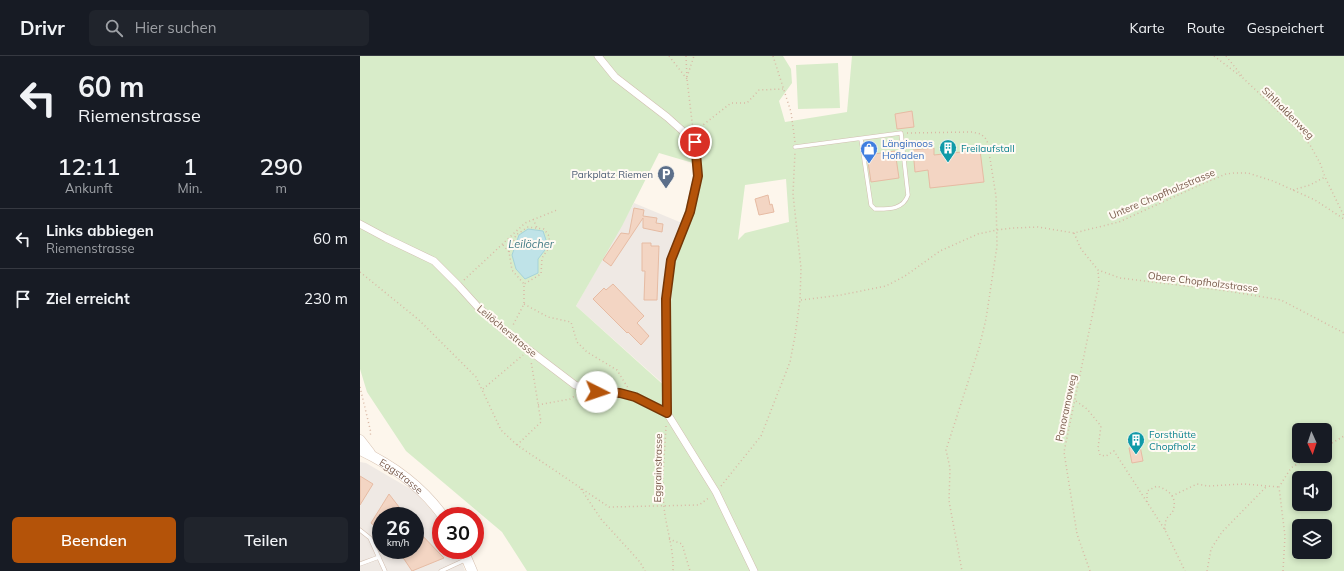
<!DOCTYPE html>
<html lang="de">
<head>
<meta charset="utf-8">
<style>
  :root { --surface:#171b24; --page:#20242c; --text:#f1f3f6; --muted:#9ea1a6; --line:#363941; --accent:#b45309 }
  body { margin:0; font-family:Mulish,sans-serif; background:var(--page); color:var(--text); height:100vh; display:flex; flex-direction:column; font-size:15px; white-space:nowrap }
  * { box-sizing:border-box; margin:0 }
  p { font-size:13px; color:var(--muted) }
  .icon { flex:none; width:22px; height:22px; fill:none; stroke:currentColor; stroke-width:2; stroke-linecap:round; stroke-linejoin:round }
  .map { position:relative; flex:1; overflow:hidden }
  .drawer { display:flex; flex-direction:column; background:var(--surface); width:360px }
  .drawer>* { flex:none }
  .banner { background:#171b24; color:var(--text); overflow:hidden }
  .needle { width:26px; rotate:177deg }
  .tools { position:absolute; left:932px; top:367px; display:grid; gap:8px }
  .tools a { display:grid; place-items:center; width:40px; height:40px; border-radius:6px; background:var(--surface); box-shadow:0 2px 6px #0003; font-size:20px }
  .speed { position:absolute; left:12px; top:451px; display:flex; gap:8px; font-size:20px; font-weight:700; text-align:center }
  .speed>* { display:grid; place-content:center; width:52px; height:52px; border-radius:50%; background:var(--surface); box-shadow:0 2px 6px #0003; line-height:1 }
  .speed small { font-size:10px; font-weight:400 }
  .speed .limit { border:6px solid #d22; background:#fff; color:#111 }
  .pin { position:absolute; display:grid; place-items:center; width:34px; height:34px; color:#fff; margin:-17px; border:2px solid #fff; border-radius:50%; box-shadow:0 1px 4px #0007 }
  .me { position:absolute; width:44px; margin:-22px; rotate:94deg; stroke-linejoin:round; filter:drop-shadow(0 0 3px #0008) }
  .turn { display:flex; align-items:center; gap:14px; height:84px; padding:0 12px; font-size:18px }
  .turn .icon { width:52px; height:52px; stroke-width:2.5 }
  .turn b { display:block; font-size:28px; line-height:34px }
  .eta { display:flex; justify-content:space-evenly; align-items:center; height:68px; text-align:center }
  .eta b { font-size:24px; font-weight:600; line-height:28px }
  .primary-button { display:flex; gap:8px; margin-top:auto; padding:8px 12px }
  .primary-button a { flex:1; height:46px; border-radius:6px; background:var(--accent); color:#fff; font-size:16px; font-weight:600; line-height:46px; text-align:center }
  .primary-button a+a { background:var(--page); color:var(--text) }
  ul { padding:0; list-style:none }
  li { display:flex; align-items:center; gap:12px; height:60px; padding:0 12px; border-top:1px solid var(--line) }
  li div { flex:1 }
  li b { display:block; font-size:15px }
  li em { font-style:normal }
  header { display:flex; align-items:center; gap:24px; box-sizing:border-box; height:56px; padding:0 20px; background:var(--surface); border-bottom:1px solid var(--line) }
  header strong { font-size:19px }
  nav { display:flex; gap:22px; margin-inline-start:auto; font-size:14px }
  .search { width:280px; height:36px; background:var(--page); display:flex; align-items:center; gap:10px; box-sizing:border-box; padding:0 14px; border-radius:6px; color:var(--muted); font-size:15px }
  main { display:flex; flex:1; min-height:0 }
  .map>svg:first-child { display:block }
</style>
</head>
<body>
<header>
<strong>Drivr</strong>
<div class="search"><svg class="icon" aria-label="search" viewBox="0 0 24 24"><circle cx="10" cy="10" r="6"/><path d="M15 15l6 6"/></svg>Hier suchen</div>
<nav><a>Karte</a><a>Route</a><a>Gespeichert</a></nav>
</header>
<main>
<section class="drawer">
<div class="banner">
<div class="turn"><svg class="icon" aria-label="left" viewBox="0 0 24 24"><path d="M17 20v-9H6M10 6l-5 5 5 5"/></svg><div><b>60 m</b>Riemenstrasse</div></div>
</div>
<div class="eta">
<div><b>12:11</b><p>Ankunft</p></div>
<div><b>1</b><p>Min.</p></div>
<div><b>290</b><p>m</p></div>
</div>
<ul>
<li><svg class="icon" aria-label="left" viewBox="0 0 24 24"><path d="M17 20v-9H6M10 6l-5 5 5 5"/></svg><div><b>Links abbiegen</b><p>Riemenstrasse</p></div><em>60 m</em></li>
<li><svg class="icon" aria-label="arrive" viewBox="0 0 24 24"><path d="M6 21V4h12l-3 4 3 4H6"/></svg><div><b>Ziel erreicht</b></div><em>230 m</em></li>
</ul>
<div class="primary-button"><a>Beenden</a><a>Teilen</a></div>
</section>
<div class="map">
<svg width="984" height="515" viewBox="0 0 984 515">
  <rect width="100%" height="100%" fill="#fdf6ec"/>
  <!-- industrial -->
  <path fill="#efe9e4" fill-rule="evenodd" d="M274 147 322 167V182L315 199 311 246 309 333 216 250Z
    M0 406 6 407 54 435 74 457 81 468V494H97L105 515H0ZM21 460H55V494H21Z"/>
  <!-- green -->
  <path fill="#d8ecc9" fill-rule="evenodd" d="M0 0H423L431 13 432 27 419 45 425 66 487 56 492 0H984V515H167L142 476 46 395 7 336 0 313ZM299 97 333 107 334 119 322 167V182L315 199 311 246 308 333 216 250 262 170ZM426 123 429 166 385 177 378 184 385 129ZM152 199 178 203V217ZM939 374H965V400H939ZM939 422H965V448H939ZM939 470H965V496H939Z
    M478 7 480 52 438 53 436 9Z"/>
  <!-- water -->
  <path fill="#bfe3e8" stroke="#a5d3da" d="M168 173 183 175 188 190 178 203V217L165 223 156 213 152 199 159 179Z"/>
  <!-- building -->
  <path fill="#f3d5c3" stroke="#e6bba3" d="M552 55 554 71 537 73 535 58Z
    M574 92V99L620 94 624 126 570 132 568 114 555 116 553 94Z
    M535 95 539 122 511 126 507 99Z
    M408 139 410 149 412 148 414 156 399 159 395 143Z
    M274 152 284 154 283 160 297 162 296 167 303 168 302 176 283 172V162L251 210 243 204 261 177 269 178Z
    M282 187H291V190H299L297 244H284L285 215H282Z
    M253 228 284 260 277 267 289 280 281 289 268 276 267 277 233 243 244 232 246 234Z
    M780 390 783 405 772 407 769 392Z
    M0 420 13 428 0 449Z
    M29 438 46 460H21V476L11 467Z
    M55 472 84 502 52 515 38 494H55Z"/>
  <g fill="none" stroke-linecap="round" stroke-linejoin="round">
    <!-- service casing -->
    <g stroke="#d1beb0" stroke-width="4.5">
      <path id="service" d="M435 91 541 77 548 139C543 154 528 153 515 153L511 149 501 83
        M0 474 10 482 25 515
        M0 508 19 501
        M81 515 107 503"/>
    </g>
    <!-- minor casing -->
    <g stroke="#d1beb0" stroke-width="8">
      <path id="minor" d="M238 0 255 21 307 61 335 86 338 120 330 156 311 204 306 243 307 357
        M0 168 26 182 74 205 98 229 117 250 148 278 215 329 237 336 260 337 275 341 307 357
        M307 357 356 436 394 515"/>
    </g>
    <!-- secondary casing -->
    <g stroke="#d6c0b0" stroke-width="11">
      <g id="secondary">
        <path d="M0 384 10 397"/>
        <path id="s1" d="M0 394C32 409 62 431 83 460"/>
        <path d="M103 494 112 515"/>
      </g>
    </g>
    <!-- path -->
    <path stroke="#d9b8a5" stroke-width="1.5" stroke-dasharray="1 3" stroke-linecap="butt" d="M309 0 327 23
      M326 0 327 23 333 74
      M413 0 431 56 435 86
      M854 0 883 22 937 73 950 89 960 107 965 121 984 160
      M866 0 882 20
      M327 21 334 0
      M334 76 371 47H387L399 34 423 33
      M547 77 612 76 621 78 627 84 636 140 637 190 626 263 619 292 586 394 590 412 589 445 602 515
      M933 134 950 129 965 121
      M173 163 177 172
      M714 177 721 193 738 214 760 222 868 235 921 244 984 277
      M143 189 149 196 152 214 164 228V248L152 271
      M149 196 156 179 168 171 184 173 189 180 190 190 182 202 181 218 164 228
      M0 216 59 264 116 321 141 374 157 389 249 451 339 449 350 441
      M104 224 165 167 197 154
      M441 244 481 239 526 230 545 220 580 195 618 178 637 174 653 172 678 171 714 177 759 166 842 128 866 118 874 117H888L913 125 955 144 984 163
      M164 248 188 261 211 266 217 286 227 296 257 314 268 332
      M0 331 11 377 9 381
      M123 333 163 299
      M716 345 727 353 741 370 738 392 740 399 746 400 754 395 805 474 825 515
      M178 349 210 343 218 338
      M306 370C305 396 301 424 304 451 306 472 314 493 313 515
      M157 389 181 366 171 305
      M965 391 984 380
      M361 430 401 380 430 306 435 280 440 244 441 212 433 138 435 96
      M221 433 241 463 280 506 285 515
      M812 440 837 428 848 430 884 428 919 431
      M787 446V435L797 430C809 434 819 442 812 457 810 459 807 461 806 464 805 467 805 471 805 474
      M309 483 322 488 330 515
      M730 515 717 478 704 396 739 227 738 214
      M847 515 851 493 862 476 906 431
      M923 515 925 480 919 431 931 412 950 400"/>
    <!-- service -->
    <use href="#service" stroke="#fff" stroke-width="3.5"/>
    <!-- minor -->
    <use href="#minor" stroke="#fff" stroke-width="7"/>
    <!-- secondary -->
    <use href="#secondary" stroke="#fff" stroke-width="10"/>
  </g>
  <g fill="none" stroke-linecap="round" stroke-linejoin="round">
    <!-- route casing -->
    <g stroke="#753606" stroke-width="10">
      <path id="route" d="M237 336 260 337 275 341 307 357 306 243 311 204 330 156 338 120 335 86"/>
    </g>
    <!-- route -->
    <use href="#route" stroke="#b45309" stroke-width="7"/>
  </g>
  <!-- icons -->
  <defs>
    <g id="building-pin" transform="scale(0.9)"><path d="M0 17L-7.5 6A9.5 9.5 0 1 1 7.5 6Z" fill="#0f9aa8" stroke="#fffaf3"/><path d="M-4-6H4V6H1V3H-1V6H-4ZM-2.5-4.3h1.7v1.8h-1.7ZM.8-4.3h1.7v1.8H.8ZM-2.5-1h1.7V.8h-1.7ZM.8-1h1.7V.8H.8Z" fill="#fff"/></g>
    <g id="shop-pin" transform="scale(0.9)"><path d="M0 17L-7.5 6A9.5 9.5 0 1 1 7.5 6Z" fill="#3f7fe0" stroke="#fffaf3"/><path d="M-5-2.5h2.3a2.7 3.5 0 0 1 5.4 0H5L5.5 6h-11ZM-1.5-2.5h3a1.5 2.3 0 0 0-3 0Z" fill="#fff"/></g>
    <g id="parking-pin" transform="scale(0.9)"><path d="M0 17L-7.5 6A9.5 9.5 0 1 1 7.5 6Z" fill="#5c6f8a" stroke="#fffaf3"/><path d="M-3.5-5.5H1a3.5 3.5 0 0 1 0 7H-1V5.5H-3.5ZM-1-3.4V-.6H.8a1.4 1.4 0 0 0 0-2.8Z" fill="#fff"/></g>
  </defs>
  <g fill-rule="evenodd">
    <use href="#building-pin" x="588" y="92"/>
    <use href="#shop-pin" x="509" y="93"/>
    <use href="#parking-pin" x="306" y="118"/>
    <use href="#building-pin" x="776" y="384"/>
  </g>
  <g text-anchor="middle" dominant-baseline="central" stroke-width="4" stroke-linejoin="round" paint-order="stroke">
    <!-- street labels -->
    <g font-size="10" fill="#7a5c4d" stroke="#fffaf3">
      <text transform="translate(928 57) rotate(45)">Sihlhaldenweg</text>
      <text transform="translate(802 138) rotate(-23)">Untere Chopfholzstrasse</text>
      <text transform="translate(843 226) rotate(7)">Obere Chopfholzstrasse</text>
      <text transform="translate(147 275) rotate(40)">Leilöcherstrasse</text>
      <text transform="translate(706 352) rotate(-78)">Panoramaweg</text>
      <text transform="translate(298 412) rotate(-89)">Eggrainstrasse</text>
      <text stroke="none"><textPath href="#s1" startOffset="49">Eggstrasse</textPath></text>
    </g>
    <!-- shop labels -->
    <g font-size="10" fill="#366cbe" stroke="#fffaf3" text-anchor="start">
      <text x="522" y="87">Längimoos<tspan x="522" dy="12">Hofladen</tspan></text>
    </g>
    <!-- culture labels -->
    <g font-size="10" fill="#0d838f" stroke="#fffaf3" text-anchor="start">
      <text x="601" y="92">Freilaufstall</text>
      <text x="789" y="378">Forsthütte<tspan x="789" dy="12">Chopfholz</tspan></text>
    </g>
    <!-- service labels -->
    <g font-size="10" fill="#4e5e75" stroke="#fffaf3" text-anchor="end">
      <text x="293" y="118">Parkplatz Riemen</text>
    </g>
    <!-- water labels -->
    <g font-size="11" font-style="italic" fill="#437c86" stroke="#fffaf3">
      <text x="171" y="188">Leilöcher</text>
    </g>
  </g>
</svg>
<div class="tools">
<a><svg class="needle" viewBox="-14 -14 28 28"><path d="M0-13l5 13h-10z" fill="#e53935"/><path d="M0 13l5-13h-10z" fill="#9ea1a6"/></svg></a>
<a><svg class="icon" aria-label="sound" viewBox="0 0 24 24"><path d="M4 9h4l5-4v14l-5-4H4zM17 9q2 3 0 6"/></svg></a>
<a><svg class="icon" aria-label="layers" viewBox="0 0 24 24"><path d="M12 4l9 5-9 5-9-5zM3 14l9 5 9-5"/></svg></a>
</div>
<div class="speed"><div>26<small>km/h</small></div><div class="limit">30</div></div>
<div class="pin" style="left:335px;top:86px;background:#d93025"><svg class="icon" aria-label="arrive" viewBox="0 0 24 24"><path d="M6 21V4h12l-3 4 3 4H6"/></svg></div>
<svg class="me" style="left:237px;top:336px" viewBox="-20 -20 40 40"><circle r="19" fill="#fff"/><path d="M0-13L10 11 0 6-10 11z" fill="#b45309"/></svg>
</div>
</main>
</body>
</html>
